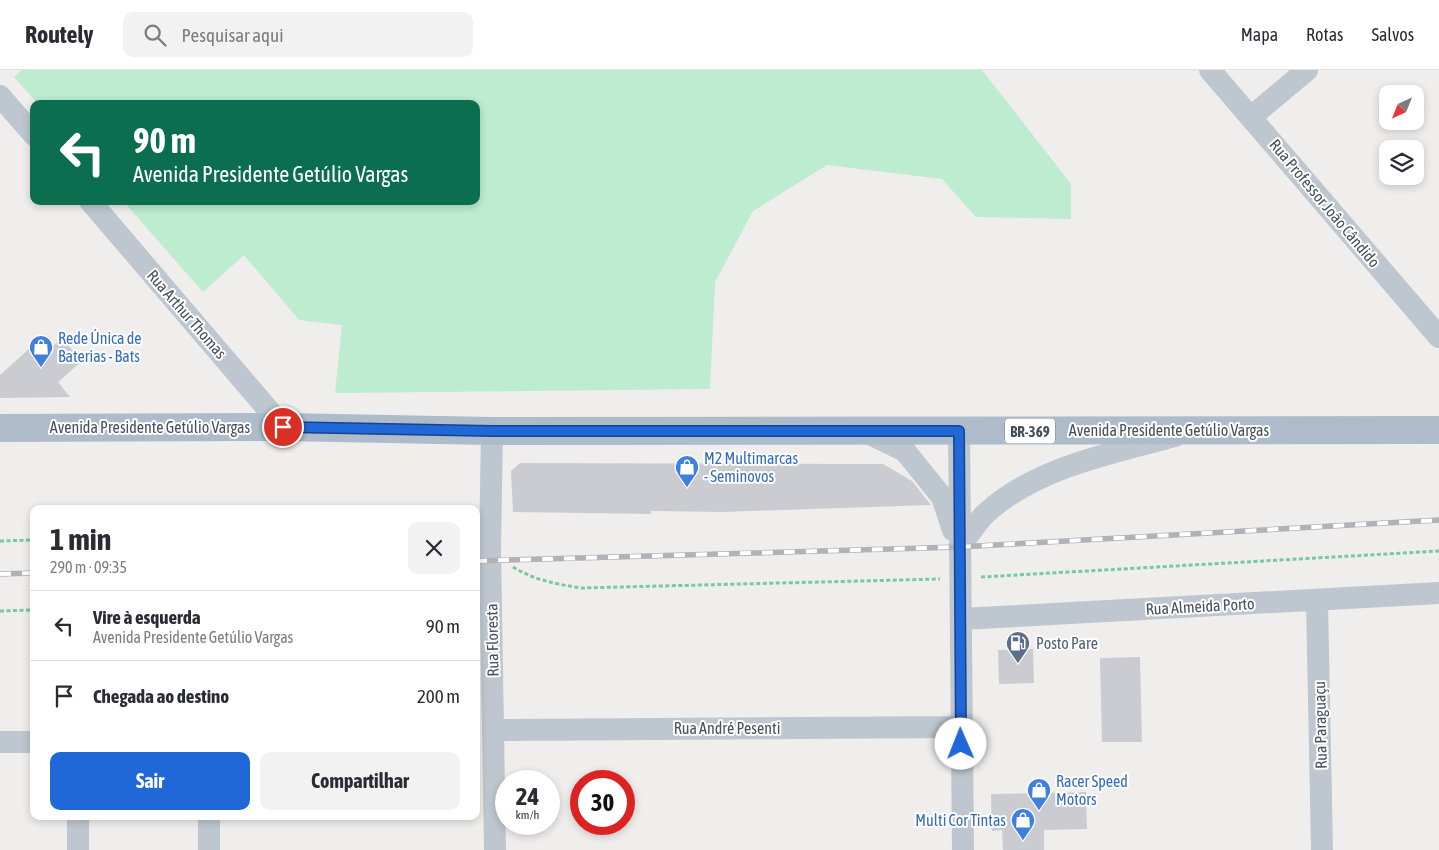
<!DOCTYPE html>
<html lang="pt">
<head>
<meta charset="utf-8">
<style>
  :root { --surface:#fff; --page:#f2f2f3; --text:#2b2b33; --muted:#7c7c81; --line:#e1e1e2; --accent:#2067d7 }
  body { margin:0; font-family:"Asap Condensed",sans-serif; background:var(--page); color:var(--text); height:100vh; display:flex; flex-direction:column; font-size:19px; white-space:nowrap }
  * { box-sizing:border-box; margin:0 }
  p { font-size:16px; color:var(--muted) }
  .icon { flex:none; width:28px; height:28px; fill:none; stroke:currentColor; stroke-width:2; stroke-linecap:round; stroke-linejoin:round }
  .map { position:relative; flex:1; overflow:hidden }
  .details { position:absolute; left:30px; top:435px; width:450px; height:315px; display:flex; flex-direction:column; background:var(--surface); border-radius:10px; box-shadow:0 2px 8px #0003 }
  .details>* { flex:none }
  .hud { position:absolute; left:30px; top:30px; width:450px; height:105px; border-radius:10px; box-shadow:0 2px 8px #0003; background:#0b6e4f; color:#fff; overflow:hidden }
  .needle { width:32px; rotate:223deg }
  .controls { position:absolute; left:1379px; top:15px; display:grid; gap:10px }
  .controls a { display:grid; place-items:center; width:45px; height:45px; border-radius:10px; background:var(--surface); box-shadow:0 2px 8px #0003; font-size:25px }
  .speed { position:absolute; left:495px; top:700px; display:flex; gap:10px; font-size:25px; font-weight:700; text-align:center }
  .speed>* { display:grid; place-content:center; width:65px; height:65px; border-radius:50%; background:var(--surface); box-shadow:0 2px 8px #0003; line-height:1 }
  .speed small { font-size:12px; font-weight:400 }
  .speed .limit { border:8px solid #d22; background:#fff; color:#111 }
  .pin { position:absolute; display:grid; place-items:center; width:42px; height:42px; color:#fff; margin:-21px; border:2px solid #fff; border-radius:50%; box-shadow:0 1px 5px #0007 }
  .me { position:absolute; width:55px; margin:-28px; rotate:359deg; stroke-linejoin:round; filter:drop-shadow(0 0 4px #0008) }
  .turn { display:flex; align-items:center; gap:18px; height:105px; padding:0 20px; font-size:22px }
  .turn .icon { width:65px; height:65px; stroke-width:2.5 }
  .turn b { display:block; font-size:35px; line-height:42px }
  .round { display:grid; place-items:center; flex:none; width:52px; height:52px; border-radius:10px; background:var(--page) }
  .head { display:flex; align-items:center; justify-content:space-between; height:85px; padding:0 20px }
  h1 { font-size:30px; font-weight:700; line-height:38px }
  .button { display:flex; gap:10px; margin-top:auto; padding:10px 20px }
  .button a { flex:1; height:58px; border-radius:10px; background:var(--accent); color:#fff; font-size:20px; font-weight:700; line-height:58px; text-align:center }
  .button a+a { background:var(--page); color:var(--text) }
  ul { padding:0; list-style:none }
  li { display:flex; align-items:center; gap:15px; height:70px; padding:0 20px; border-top:1px solid var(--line) }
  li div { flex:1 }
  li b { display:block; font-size:19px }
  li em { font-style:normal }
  header { display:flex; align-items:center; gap:30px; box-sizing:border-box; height:70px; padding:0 25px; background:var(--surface); border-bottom:1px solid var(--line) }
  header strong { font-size:24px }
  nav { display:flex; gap:28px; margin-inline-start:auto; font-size:18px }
  .search { width:350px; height:45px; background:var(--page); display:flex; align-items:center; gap:12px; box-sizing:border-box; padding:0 18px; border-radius:10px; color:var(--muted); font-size:19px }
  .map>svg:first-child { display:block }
</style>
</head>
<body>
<header>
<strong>Routely</strong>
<div class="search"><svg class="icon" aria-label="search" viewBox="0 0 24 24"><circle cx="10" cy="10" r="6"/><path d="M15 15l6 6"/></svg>Pesquisar aqui</div>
<nav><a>Mapa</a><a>Rotas</a><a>Salvos</a></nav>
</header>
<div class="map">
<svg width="1439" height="780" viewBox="0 0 1439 780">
  <rect width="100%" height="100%" fill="#f0eded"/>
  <!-- green -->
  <path fill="#bdecd1" d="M22 0H982L1071 114V149L976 147 942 109 827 95 753 141 715 212 710 319 335 323 342 255 299 250 244 185 203 222 123 131H476V34H38L14 7Z"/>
  <!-- building -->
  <path fill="#caccd2" d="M62 268 82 291 58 312 70 327 0 328V305L30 278 38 289Z
    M520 393 883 394 912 411 931 435 721 442 651 441V444L513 442 511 401Z
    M1033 579 1034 613 999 614 998 580Z
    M1140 587 1142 672H1102L1100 588Z
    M1086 722 1087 759 1044 760V780H1003L1002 760 992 761 991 724Z"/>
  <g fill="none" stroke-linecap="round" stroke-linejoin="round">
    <!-- path -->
    <path stroke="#76c9a4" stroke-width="3" stroke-dasharray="4 2.5" stroke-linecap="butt" d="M0 471 34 470
      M513 497C534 510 556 514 581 518L940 509
      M981 507 1439 481
      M0 541 34 540"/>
    <!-- street -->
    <path stroke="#bec7cf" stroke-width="22" d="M1210 0 1439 267
      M0 26 34 65
      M1251 47 1307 0
      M90 131 283 357
      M492 361 490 479 495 780
      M864 361 905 381 942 427 953 460
      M959 361 963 780
      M959 477C968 467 976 453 985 444 1036 397 1110 384 1175 366
      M1317 530 1322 780
      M961 549 1439 523
      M493 660 961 657
      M0 672H34
      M78 746V780
      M209 746V780"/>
    <!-- primary -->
    <path stroke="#aebbcb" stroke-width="28" d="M0 358 283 357 492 361 1439 360"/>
    <!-- rail casing -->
    <g stroke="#b0b2b7" stroke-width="5.5">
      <path id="rail" d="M476 491 959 477 1439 450
        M0 504 34 503"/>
    </g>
    <!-- rail -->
    <use href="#rail" stroke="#fff" stroke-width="4" stroke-dasharray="11" stroke-linecap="butt"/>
  </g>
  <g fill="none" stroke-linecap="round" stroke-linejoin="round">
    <!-- route casing -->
    <g stroke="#15438c" stroke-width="12">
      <path id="route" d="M283 357 492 361H959L961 674"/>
    </g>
    <!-- route -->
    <use href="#route" stroke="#2067d7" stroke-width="9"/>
  </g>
  <!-- icons -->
  <defs>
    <g id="shop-pin" transform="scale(1.25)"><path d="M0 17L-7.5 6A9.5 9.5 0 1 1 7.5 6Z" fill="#3f7fe0" stroke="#fff"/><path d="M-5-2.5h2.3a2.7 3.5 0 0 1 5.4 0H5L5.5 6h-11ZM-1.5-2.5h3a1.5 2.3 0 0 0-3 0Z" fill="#fff"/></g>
    <g id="fuel-pin" transform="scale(1.25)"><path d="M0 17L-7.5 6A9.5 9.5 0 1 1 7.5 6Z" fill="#5c6f8a" stroke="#fff"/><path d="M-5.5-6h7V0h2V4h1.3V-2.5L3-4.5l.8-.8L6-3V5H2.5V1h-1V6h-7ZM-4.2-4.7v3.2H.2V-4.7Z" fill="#fff"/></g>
  </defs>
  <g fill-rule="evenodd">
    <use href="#shop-pin" x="41" y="277"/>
    <use href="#shop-pin" x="687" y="397"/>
    <use href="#fuel-pin" x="1018" y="573"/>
    <use href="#shop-pin" x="1039" y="720"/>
    <use href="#shop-pin" x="1023" y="750"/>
  </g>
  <g text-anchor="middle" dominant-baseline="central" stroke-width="4" stroke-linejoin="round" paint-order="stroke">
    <!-- shield labels -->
    <rect fill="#fff" stroke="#7e848c" stroke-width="1" x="1005" y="348.5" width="50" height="25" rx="4"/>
    <g font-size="15" font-weight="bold" fill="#46505a">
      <text x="1030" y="361">BR-369</text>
    </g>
    <!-- street labels -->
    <g font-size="16" fill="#46505a" stroke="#fff">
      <text transform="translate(1325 133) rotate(50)">Rua Professor Joâo Cândido</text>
      <text transform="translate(187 244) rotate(49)">Rua Arthur Thomas</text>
      <text x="150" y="357">Avenida Presidente Getúlio Vargas</text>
      <text x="1169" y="360">Avenida Presidente Getúlio Vargas</text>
      <text transform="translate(1200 536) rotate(-3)">Rua Almeida Porto</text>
      <text transform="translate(492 570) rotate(-91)">Rua Floresta</text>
      <text transform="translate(1320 655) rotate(-91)">Rua Paraguaçu</text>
      <text x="727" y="658">Rua André Pesenti</text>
    </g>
    <!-- shop labels -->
    <g font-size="16" fill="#366cbe" stroke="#fff" text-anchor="start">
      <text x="58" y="268">Rede Única de<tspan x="58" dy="18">Baterias - Bats</tspan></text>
      <text x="704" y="388">M2 Multimarcas<tspan x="704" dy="18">- Seminovos</tspan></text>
      <text x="1056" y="711">Racer Speed<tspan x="1056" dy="18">Motors</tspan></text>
      <text x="1006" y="750" text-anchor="end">Multi Cor Tintas</text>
    </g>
    <!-- service labels -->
    <g font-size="16" fill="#4e5e75" stroke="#fff" text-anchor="start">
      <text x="1036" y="573">Posto Pare</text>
    </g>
  </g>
</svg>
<div class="controls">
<a><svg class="needle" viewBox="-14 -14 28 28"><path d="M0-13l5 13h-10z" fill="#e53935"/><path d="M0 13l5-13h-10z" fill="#7c7c81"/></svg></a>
<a><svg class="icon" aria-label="layers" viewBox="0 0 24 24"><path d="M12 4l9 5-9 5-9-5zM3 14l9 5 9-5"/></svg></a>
</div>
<div class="speed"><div>24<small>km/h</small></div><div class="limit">30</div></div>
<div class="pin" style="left:283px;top:357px;background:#d93025"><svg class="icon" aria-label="arrive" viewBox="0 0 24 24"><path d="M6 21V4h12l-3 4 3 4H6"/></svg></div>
<svg class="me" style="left:961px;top:674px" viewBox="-20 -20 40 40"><circle r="19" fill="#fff"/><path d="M0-13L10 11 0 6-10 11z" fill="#2067d7"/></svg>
<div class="hud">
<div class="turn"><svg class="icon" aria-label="left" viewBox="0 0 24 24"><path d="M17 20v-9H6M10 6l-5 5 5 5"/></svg><div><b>90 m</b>Avenida Presidente Getúlio Vargas</div></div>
</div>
<section class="details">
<div class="head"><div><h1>1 min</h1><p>290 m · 09:35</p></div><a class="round"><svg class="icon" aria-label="close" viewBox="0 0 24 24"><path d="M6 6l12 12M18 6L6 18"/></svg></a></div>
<ul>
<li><svg class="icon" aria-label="left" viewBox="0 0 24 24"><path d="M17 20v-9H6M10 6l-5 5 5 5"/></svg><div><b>Vire à esquerda</b><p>Avenida Presidente Getúlio Vargas</p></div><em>90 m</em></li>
<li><svg class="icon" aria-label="arrive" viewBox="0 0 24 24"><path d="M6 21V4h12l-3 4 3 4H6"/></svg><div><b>Chegada ao destino</b></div><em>200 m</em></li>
</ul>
<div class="button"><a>Sair</a><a>Compartilhar</a></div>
</section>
</div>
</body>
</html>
